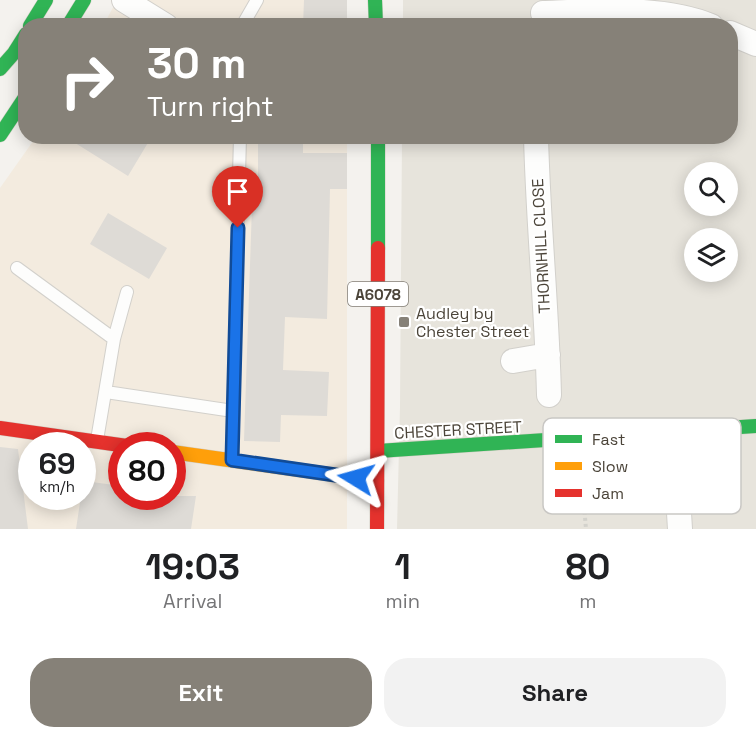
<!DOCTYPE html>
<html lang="en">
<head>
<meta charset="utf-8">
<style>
  :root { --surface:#fff; --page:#f2f2f2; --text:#202124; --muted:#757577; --accent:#868178 }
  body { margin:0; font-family:"Space Grotesk",sans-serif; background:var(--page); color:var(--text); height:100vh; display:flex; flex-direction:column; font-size:22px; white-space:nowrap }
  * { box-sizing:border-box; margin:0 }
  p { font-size:20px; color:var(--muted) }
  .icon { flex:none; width:33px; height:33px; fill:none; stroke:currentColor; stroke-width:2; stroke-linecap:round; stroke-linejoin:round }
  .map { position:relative; height:529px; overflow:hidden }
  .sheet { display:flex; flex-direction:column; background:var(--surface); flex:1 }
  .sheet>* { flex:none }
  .guide { position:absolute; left:18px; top:18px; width:720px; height:126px; border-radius:24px; box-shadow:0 3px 15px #0003; background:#868178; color:#fff; overflow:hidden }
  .fabs { position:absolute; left:684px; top:162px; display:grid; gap:12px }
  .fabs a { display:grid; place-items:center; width:54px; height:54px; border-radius:50%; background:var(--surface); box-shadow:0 3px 15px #0003; font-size:30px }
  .speed { position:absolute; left:18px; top:432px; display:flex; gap:12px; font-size:30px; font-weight:700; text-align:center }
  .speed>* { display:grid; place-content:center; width:78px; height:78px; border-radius:50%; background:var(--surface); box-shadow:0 3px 15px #0003; line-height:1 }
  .speed small { font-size:15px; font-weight:400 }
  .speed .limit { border:9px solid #d22; background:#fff; color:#111 }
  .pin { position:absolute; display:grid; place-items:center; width:51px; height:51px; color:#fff; margin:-62px -26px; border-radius:50% 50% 50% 0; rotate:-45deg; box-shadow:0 0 6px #0007 }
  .pin .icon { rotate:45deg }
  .me { position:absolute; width:66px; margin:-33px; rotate:278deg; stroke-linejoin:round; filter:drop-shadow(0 0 4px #0008) }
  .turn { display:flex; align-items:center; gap:21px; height:126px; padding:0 30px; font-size:27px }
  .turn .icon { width:78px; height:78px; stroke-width:2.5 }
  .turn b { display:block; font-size:42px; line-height:51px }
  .eta { display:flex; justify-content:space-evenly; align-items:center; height:102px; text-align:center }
  .eta b { font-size:36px; font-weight:600; line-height:42px }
  .button { display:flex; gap:12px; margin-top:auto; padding:12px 30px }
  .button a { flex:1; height:69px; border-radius:24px; background:var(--accent); color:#fff; font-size:24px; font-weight:600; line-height:69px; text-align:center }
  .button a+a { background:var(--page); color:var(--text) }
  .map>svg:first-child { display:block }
</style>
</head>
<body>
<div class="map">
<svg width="756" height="529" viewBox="0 0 756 529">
  <rect width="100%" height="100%" fill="#f4f2ee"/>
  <!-- residential -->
  <path fill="#e7e4dc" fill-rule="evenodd" d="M403 0H756V529H397L400 407 402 137 730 136V26L403 25ZM694 172H728V206H694ZM694 238H728V272H694Z"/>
  <!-- commercial -->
  <path fill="#f3ebdf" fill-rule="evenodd" d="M117 0H345L346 25 103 26Z
    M36 137H347V529H0V188ZM32 446H82V496H32ZM122 446H172V496H122Z"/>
  <!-- building -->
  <path fill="#dedbd6" d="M304 0H347V26H303Z
    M64 136H152L128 176Z
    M258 136H303V153H347V189H330L327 319 285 317 283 370 329 372 327 416 281 415 280 442 244 441 252 206H258Z
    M108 213 167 248 149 279 90 244Z
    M0 447 18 449 28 529H0Z
    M84 481 122 486V496H196L191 529H76L81 496H82Z"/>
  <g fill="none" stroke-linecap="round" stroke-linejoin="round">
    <!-- lane casing -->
    <g stroke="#d2d0cb" stroke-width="14">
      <path id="lane" d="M242 26 257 0
        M17 268 114 339
        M106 392 233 411
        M97 440 114 339 127 292
        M232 459 240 136"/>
    </g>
    <!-- street casing -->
    <g stroke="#d2d0cb" stroke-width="26">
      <path id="street" d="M124 0 166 26
        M543 13C595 11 663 6 711 26
        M730 33 756 44
        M536 136C538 223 547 309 549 395
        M513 361 548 355
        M674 433 680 529"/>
    </g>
    <!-- fast casing -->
    <g stroke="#d3cfc5" stroke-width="15">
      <path id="fast" d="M375 0 376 26
        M30 26 46 0
        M68 26 84 0
        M0 69 14 53 26 34
        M0 135 26 96
        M378 248V136
        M378 451 756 426"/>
    </g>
    <!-- slow casing -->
    <g stroke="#d3cfc5" stroke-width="15">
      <path id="slow" d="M172 452 377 481"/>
    </g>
    <!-- jam casing -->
    <g stroke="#d3cfc5" stroke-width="15">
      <path id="jam" d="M0 428 127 446
        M377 529 378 248"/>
    </g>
    <!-- path -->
    <path stroke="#d3d2cc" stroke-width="4" stroke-dasharray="3 3" stroke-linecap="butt" d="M581 470 586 529"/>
    <!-- lane -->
    <use href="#lane" stroke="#fdfdfc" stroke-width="12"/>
    <!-- street -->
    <use href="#street" stroke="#fdfdfc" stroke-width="24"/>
    <!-- fast -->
    <use href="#fast" stroke="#30b455" stroke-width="14"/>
    <!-- slow -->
    <use href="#slow" stroke="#ff9f0a" stroke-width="14"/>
    <!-- jam -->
    <use href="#jam" stroke="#e5322d" stroke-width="14"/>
  </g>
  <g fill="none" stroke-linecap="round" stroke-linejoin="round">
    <!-- route casing -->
    <g stroke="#114b97" stroke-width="15">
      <path id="route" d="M238 228 232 460 356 478"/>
    </g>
    <!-- route -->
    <use href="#route" stroke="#1a73e8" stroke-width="10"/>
  </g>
  <!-- markers -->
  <rect fill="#868178" stroke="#fff" stroke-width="2" x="398" y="316" width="12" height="12" rx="3"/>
  <g text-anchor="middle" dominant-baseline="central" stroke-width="4.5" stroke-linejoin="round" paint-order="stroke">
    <!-- shield labels -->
    <rect fill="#fff" stroke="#817c74" stroke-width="1.5" x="348" y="282" width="60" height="24" rx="4.5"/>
    <g font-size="15" font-weight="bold" fill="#4b4439">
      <text x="378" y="294">A6078</text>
    </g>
    <!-- street labels -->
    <g font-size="16" fill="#4b4439" stroke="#fff">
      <text transform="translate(541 246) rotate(-93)">THORNHILL CLOSE</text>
      <text transform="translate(458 430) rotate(-3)">CHESTER STREET</text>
    </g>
    <!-- poi labels -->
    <g font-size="16" fill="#4b4439" stroke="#fff" text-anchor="start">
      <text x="416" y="313">Audley by<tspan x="416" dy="18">Chester Street</tspan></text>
    </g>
  </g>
  <!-- legend -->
  <rect x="543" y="418" width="198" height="96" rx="9" fill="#fff" stroke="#c9c7c4" stroke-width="1.5"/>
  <rect x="555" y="435" width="27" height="8" fill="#30b455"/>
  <rect x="555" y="462" width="27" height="8" fill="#ff9f0a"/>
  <rect x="555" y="489" width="27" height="8" fill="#e5322d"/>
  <g font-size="16" fill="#4b4439">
    <text x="592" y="445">Fast</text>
    <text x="592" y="472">Slow</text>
    <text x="592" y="499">Jam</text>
  </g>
</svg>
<div class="fabs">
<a><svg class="icon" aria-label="search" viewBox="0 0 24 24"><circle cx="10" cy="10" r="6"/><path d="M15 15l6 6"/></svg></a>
<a><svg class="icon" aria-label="layers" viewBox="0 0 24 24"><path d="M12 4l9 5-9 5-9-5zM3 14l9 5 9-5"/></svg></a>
</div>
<div class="speed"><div>69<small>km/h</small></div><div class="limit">80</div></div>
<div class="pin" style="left:238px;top:228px;background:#d93025"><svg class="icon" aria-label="arrive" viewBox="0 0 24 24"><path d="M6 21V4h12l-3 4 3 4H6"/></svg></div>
<svg class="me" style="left:356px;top:478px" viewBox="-20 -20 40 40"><path d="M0-17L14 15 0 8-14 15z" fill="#1a73e8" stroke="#fff" stroke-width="4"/></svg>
<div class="guide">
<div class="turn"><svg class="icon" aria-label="right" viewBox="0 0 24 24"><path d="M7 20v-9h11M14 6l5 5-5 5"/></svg><div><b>30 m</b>Turn right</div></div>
</div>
</div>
<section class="sheet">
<div class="eta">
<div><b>19:03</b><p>Arrival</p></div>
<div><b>1</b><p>min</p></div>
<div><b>80</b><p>m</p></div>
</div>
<div class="button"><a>Exit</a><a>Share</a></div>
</section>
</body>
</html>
